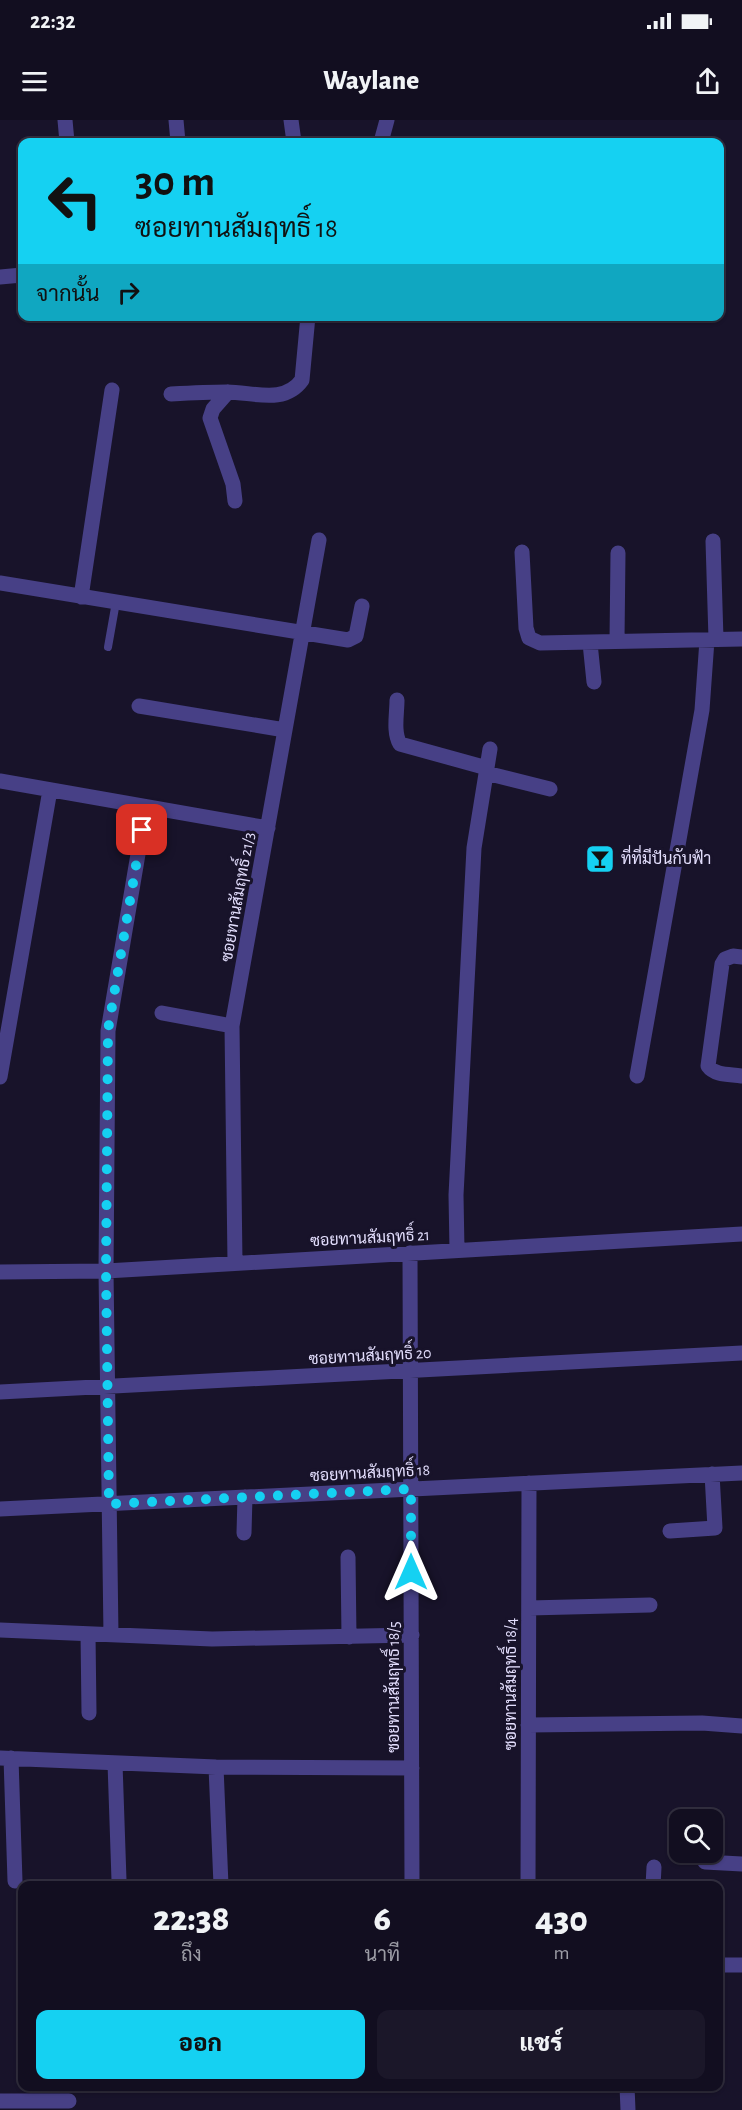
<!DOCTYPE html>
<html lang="th">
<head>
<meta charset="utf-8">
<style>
  :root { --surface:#120e20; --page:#1b1729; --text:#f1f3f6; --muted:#9c9ca5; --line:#312e3e; --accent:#15d1f2 }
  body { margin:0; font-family:"Alegreya Sans",Sarabun,sans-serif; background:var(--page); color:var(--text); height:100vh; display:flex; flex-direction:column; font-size:22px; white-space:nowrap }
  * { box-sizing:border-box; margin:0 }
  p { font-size:20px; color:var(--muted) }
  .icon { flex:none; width:33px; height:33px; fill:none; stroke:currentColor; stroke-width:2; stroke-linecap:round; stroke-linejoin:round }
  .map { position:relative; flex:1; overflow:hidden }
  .sheet { position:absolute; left:18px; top:1761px; width:705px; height:210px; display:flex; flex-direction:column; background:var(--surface); border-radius:12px; box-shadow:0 2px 4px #0004,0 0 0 2px var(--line) }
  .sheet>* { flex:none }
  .banner { position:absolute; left:18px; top:18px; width:706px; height:183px; border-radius:12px; box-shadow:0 2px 4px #0004,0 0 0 2px var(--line); background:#15d1f2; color:#111; overflow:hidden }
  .buttons { position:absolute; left:669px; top:1689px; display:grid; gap:12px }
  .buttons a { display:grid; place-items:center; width:54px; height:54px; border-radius:12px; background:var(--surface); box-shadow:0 2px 4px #0004,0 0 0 2px var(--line); font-size:30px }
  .pin { position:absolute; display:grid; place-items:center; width:51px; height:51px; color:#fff; margin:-26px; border-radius:12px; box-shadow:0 3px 9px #0006 }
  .me { position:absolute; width:66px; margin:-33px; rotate:0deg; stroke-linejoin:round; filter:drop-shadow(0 0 4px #0008) }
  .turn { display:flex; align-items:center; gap:21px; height:126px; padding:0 18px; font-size:27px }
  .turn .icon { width:78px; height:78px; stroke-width:2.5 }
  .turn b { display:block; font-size:42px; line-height:51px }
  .then { display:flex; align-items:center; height:57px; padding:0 18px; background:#0003; gap:12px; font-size:22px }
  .eta { display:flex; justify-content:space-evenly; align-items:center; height:102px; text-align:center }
  .eta b { font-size:36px; font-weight:800; line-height:42px }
  .action { display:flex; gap:12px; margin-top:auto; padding:12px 18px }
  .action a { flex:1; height:69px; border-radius:12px; background:var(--accent); color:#111; font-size:24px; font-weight:800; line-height:69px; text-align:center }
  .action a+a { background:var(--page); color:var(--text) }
  .status { display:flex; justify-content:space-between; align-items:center; height:42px; padding:0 30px; background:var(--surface); direction:ltr }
  .status svg { height:16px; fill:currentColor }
  header { display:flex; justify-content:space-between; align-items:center; height:78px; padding:0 18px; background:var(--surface); font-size:27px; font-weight:800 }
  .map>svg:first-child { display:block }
</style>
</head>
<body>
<div class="status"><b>22:32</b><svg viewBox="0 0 49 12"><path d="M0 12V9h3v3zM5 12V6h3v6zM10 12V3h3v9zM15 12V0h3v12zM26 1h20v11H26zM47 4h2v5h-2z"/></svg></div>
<header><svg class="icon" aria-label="menu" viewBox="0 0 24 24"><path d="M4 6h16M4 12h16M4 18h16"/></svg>Waylane<svg class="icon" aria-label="share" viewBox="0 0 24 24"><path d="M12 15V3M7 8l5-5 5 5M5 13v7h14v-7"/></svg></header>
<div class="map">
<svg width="742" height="1990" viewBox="0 0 742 1990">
  <rect width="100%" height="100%" fill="#18132a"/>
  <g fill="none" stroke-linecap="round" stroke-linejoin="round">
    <!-- lane -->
    <path stroke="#474086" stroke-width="8" d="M108 527 116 482"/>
    <!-- street -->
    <path stroke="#474086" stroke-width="15" d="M65 0 67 22
      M176 0 178 22
      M291 0 294 22
      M381 22 387 0
      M0 157 22 155
      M228 272 213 289 210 298 233 364 235 381
      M171 274C189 273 208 272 227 272 253 272 284 285 302 260L308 196
      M713 421 716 519
      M522 432 526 508 529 518 540 523 742 519
      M0 463 348 520 356 516 362 486
      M81 477 112 270
      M617 520 618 433
      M590 523 594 562
      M397 580C397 594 393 612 400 624L487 648
      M139 586 285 610
      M486 653 550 669
      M0 661 268 708
      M742 837 733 836 725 839 722 844 708 946C715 956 731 954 742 956
      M162 893 232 906
      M637 956 702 590 707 520
      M0 957 50 670
      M457 1130 456 1075 474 728 490 629
      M410 1133 412 1766
      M235 1143 232 906 319 420
      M0 1152 106 1151 742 1114
      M0 1272 742 1233
      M0 1389 742 1353
      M670 1411 715 1408 712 1354
      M244 1413 245 1377
      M348 1437 349 1517
      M529 1488 650 1485
      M0 1510 212 1519 412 1515
      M88 1514 89 1593
      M111 1515 106 1151 108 911 146 687
      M528 1605 702 1603 742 1606
      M0 1638 216 1647 412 1648
      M11 1638 15 1761
      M115 1643 119 1760
      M216 1647 221 1765
      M705 1742 742 1744
      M528 1766 529 1363
      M653 1766 654 1747
      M718 1845H742
      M627 1966 628 1990
      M0 1981H69"/>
  </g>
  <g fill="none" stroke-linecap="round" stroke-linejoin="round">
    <!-- route -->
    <path stroke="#15d1f2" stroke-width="10" stroke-dasharray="0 18" d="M142 710 108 910 106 1151 109 1384 411 1369V1452"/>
  </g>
  <!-- icons -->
  <defs>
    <g id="bar-square" transform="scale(1.5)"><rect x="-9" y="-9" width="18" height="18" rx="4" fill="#15d1f2" stroke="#18132a"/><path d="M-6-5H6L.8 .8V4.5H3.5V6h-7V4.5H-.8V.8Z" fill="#111"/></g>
  </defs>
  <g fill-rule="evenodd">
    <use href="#bar-square" x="600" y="739"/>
  </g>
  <g text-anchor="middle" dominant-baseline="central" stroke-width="6" stroke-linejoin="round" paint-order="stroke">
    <!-- poi labels -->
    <g font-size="16" fill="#e3defd" stroke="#18132a" text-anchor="start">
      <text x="621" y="739">ที่ที่มีปันกับฟ้า</text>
    </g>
    <!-- street labels -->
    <g font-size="16" fill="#e3defd" stroke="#18132a">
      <text transform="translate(238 777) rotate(-80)">ซอยทานสัมฤทธิ์ 21/3</text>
      <text transform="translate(370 1118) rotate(-3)">ซอยทานสัมฤทธิ์ 21</text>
      <text transform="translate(370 1236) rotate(-3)">ซอยทานสัมฤทธิ์ 20</text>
      <text transform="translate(370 1353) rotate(-3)">ซอยทานสัมฤทธิ์ 18</text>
      <text transform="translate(511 1564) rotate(-90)">ซอยทานสัมฤทธิ์ 18/4</text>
      <text transform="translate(394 1567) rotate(-90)">ซอยทานสัมฤทธิ์ 18/5</text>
    </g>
  </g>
</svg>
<div class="buttons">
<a><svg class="icon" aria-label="search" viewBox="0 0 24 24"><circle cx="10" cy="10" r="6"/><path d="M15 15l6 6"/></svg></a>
</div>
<div class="pin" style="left:142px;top:710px;background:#d93025"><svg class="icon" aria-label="arrive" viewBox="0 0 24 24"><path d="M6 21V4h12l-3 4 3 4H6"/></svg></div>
<svg class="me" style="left:411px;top:1452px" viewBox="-20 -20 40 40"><path d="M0-17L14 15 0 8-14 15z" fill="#15d1f2" stroke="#fff" stroke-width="4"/></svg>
<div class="banner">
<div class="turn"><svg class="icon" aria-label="left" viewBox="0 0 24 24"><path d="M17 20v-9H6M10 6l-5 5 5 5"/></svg><div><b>30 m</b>ซอยทานสัมฤทธิ์ 18</div></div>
<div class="then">จากนั้น<svg class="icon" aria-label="right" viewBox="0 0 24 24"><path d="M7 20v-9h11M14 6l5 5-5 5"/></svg></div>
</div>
<section class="sheet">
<div class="eta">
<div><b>22:38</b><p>ถึง</p></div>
<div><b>6</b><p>นาที</p></div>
<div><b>430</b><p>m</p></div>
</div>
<div class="action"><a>ออก</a><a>แชร์</a></div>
</section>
</div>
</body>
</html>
